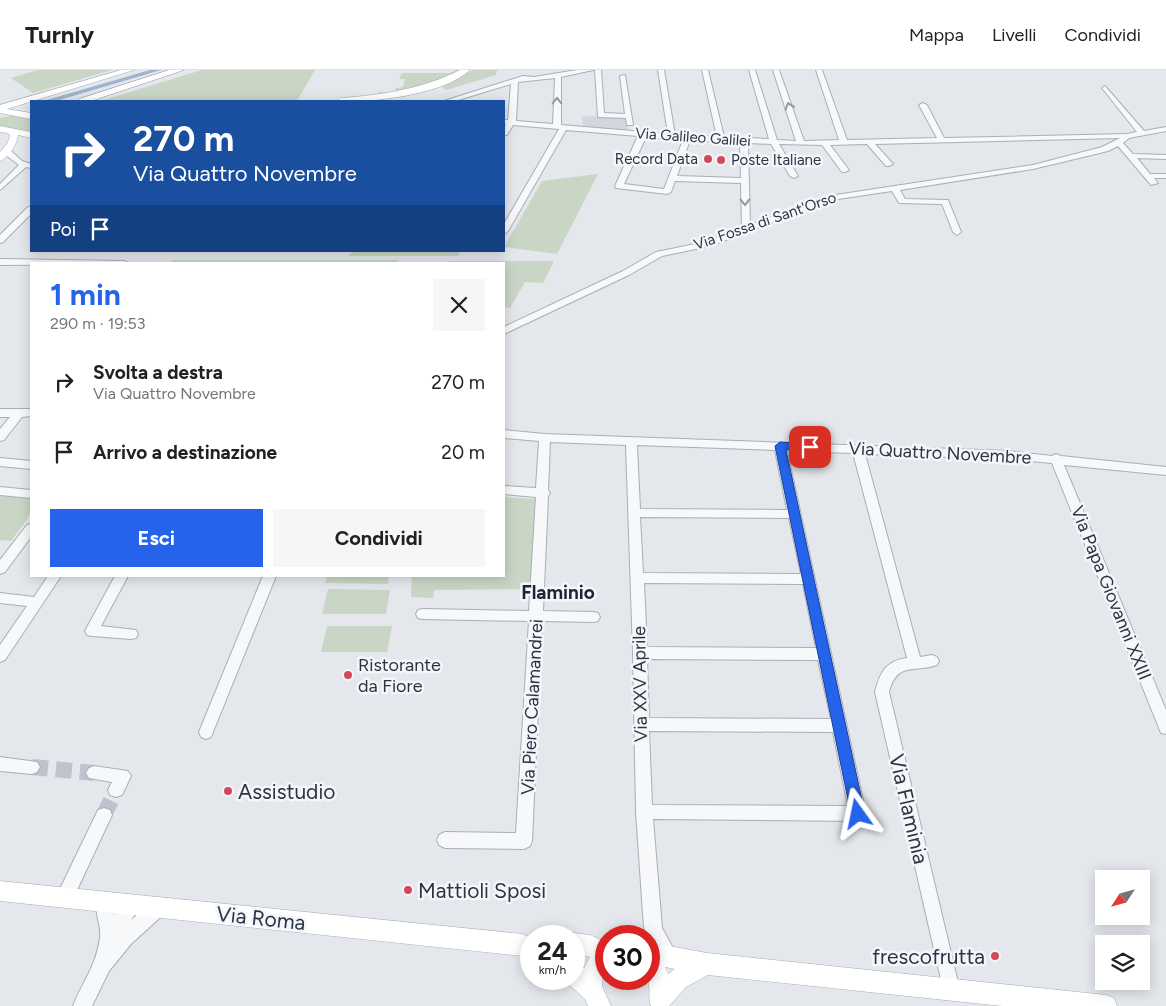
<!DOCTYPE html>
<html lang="it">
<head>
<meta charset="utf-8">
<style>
  :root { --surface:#fff; --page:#f6f6f6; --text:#202124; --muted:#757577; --line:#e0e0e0; --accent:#2563eb }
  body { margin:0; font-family:Figtree,sans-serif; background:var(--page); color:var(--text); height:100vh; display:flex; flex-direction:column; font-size:19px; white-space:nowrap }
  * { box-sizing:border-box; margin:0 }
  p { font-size:16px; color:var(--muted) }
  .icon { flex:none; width:28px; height:28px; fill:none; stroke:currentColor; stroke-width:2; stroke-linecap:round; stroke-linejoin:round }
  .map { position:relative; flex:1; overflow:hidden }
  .sheet { position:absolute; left:30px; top:192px; width:475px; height:315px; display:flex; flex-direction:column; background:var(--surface); border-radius:0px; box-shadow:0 2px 12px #0003 }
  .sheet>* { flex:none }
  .guide { position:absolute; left:30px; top:30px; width:475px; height:152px; border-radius:0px; box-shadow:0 2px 12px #0003; background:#1a4fa0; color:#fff; overflow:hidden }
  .needle { width:32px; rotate:234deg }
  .controls { position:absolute; left:1095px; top:800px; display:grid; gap:10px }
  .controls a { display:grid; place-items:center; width:55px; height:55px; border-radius:0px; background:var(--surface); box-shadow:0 2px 12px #0003; font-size:25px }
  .speed { position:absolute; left:520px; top:855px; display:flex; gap:10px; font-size:25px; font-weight:700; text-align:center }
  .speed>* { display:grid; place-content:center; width:65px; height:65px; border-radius:50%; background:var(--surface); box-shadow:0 2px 12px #0003; line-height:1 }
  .speed small { font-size:12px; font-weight:400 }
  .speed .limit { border:8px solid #d22; background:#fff; color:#111 }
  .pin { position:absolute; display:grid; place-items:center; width:42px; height:42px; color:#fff; margin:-21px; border-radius:10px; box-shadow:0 2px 8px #0006 }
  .me { position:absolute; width:55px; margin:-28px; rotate:348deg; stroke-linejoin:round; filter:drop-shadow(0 0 4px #0008) }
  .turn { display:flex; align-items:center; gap:18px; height:105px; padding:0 20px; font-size:22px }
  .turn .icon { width:65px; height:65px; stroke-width:2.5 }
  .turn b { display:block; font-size:35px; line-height:42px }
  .then { display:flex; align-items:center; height:48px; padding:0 20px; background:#0003; gap:10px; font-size:19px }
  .round { display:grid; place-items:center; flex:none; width:52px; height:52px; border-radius:0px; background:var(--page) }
  .head { display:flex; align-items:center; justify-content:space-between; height:85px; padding:0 20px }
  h1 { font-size:30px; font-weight:700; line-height:38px; color:var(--accent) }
  .action { display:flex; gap:10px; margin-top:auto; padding:10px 20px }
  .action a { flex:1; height:58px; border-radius:0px; background:var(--accent); color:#fff; font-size:20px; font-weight:700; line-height:58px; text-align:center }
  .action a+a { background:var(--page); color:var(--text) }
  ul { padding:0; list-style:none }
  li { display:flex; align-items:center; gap:15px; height:70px; padding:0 20px }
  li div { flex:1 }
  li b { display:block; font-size:19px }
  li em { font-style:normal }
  header { display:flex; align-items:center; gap:30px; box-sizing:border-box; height:70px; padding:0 25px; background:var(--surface); border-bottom:1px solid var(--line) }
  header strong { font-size:24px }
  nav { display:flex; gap:28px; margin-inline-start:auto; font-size:18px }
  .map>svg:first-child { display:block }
</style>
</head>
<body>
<header>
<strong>Turnly</strong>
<nav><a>Mappa</a><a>Livelli</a><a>Condividi</a></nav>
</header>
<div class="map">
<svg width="1166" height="936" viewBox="0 0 1166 936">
  <rect width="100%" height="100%" fill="#e4e7ec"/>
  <!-- built -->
  <path fill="#d2d6de" d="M582 46 626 48 629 61 583 58Z"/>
  <!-- green -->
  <path fill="#c9d6c5" d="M38 0H112L33 23 11 8Z
    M202 0H315L297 31H100Z
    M456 0H460L433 13 377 26 380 22H394L396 18 403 17 405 9H399L402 3H450Z
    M473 0H497L496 5 446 20 441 16Z
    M13 45 31 48V63L0 57V48Z
    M598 104 557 184 504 177 542 111Z
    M354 181H461L458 186H348Z
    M172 190H398L396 194H170Z
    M450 191H554L543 213 525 212 510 238 504 237V194H448Z
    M0 426 29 428C38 442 19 459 11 471L0 470Z
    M504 427 535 429 533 519 434 520 433 528 411 527 412 506H504Z
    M327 506H389L388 514 325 513Z
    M328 519 390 520 386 544H322Z
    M327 556H392L387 582H321Z"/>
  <!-- water -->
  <path fill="#9fb4cc" d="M150 0H161L56 31H43Z"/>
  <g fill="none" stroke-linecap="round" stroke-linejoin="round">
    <!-- minor-tunnel -->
    <path stroke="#bfc3cb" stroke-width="16" stroke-dasharray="16 8" stroke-linecap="butt" d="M32 697 94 703
      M104 745 116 720"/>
    <!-- minor casing -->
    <g stroke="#a9aeb7" stroke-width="2">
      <path id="minor" d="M577 0H593L561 7V55L668 64 658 0H664L675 65 717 67 702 0H708L724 67 769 69 749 0H755L777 70 796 71 773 0H779L804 71 839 70 816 0H822L847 70 937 68 919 35 923 33 927 35 944 68 1127 64 1137 62 1103 19 1102 18 1105 16 1144 61 1166 57V61L1129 68 1123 73 1133 84 1166 85V89L1137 88 1150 104H1166V108H1154L1158 113 1151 115 1118 76 1108 81 1033 99 900 120 905 129 948 130 961 162 957 165 953 162 942 134 899 133 892 121 831 130 710 176 662 186 629 205 504 264V257L623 201 656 182 705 172 742 158 741 113 675 111 671 122 667 124 616 118 615 116 638 66 566 60 508 161 504 164V154L559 59 513 55 507 65H504V58L506 54H504V50H508L511 14 455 31H444L523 6 534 7ZM555 8 553 54 516 51 518 12ZM646 67 683 70 664 119 624 114ZM1120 68 1102 77 1033 95 829 126 750 155 748 73 771 74 790 106 794 108 798 106 779 74 822 75 842 102H845L849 100 830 75 867 74 886 96H889L893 94 875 74ZM690 70 740 73 741 108 677 106Z
        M595 0H601L604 43 625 44 620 6 625 5 633 55H627L626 48 598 47Z
        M3 79H9L22 91 31 94V98L26 97 0 120V114L19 95 3 83Z
        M28 137H31V144L3 172 0 173V165Z
        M0 189 125 191 129 194 0 195Z
        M0 339H31V346L22 347 4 370 0 371V359L10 347H0Z
        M504 360 545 364 1008 381 1052 386 1056 384 1061 386 1166 397V405L1064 395 1166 640V664L1161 663 1159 658 1052 393 1008 389 865 384 920 587 932 585 937 587 939 591 937 595C914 603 897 591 889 622L960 921 957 927 951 930 945 927 875 622C880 603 885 591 907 588L853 383 787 381 866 744 864 749 858 751 653 749 662 858 678 887 675 893 669 896 663 893 654 881 644 858 636 742 633 583 626 375 550 372 548 420 550 423 548 426 543 541 593 542 598 543 600 547 598 551 593 552 542 551 532 771 530 776 524 779 445 778 439 775 437 770 439 765 445 762 516 763 529 551 423 549 418 548 416 544 418 540 423 539 529 541 536 427 504 424V416L536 418 539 371 504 368ZM637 375 775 380 787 440 640 439ZM640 447 789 448 801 504 643 503ZM644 513 803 514 816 578 647 577ZM647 589 818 590 831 649 649 648ZM649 661 833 662 848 736 652 735Z
        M0 388 31 391V399L0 396Z
        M0 417 31 420V428L0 425Z
        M31 454V467L5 502 0 504V490L27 455Z
        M48 506H61L5 590 0 592V575L27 536 0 533V523L34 527Z
        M115 506H128L101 556 136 560 138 564 136 568 131 569 92 566 87 565 85 561Z
        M263 506H276L213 662 211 667 206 669 201 667 199 662Z
        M0 687 37 692 40 697 37 702 32 704 0 701Z
        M94 696 128 701 131 706 122 725 116 727 110 725 108 720 112 712 89 708 86 703 89 698Z
        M104 738 110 740 112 745 70 835 64 837 58 835 56 829 58 823 98 740Z
        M104 824 110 826 114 844 126 830 132 827 138 830 141 836 131 850 152 832 158 829 164 832 167 838 164 844 131 874 109 901 92 936H73C83 911 96 896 100 868 102 854 92 839 98 826Z"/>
    </g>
    <!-- major casing -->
    <g stroke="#a3abb8" stroke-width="1">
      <path id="major" d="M121 0H134L7 39 31 43V49L0 43V35Z
        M460 0H470C443 25 372 33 337 31L341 28C383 25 422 19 460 0Z
        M0 56 31 62V68L18 65C17 75 9 87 0 91V82L7 74 10 66 8 63 0 62Z
        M0 811 523 864 531 868V888L523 886 0 831Z
        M574 863 590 865 606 872V900L603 904 602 916 611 936H588L585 929 566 912 565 909H574V893L584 898 590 887 574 884V866H567Z
        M649 875 669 876 707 883 1106 925 1114 928 1117 936H1002L708 905 686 917 669 936H651C647 927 652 918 647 909H649ZM665 897 675 899 668 904Z"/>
    </g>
    <!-- highway casing -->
    <g stroke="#8b94a3" stroke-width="1">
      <path id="highway" d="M169 0H184L91 31H77L79 29Z"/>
    </g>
    <!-- minor -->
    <use href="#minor" fill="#f7f8fa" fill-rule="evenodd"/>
    <!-- major -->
    <use href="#major" fill="#fff" fill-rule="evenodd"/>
    <!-- highway -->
    <use href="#highway" fill="#fff" fill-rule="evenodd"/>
  </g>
  <!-- one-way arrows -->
  <defs><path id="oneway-chevron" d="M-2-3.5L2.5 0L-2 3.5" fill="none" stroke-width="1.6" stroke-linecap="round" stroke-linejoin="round" transform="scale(1.25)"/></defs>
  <g stroke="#9196a0">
    <use href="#oneway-chevron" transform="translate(557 31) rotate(-90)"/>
    <use href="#oneway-chevron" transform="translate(789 36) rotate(-109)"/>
    <use href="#oneway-chevron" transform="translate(745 132) rotate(88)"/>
  </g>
  <!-- route -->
  <path fill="#2563eb" stroke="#184099" d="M780 372 810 374 815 377 810 380H786L865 744 863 749 858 751 853 749 851 744 775 376Z"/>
  <!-- markers -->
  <g fill="#d1495b" stroke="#f4f6f9" stroke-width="2">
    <circle cx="708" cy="89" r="5"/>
    <circle cx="721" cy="90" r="5"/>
    <circle cx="348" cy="605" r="5"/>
    <circle cx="228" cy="721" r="5"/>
    <circle cx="408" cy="820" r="5"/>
    <circle cx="995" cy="886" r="5"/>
  </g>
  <g text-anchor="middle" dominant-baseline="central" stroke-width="5" stroke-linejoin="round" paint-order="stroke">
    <!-- far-street labels -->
    <g font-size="15" fill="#2b3445" stroke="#f4f6f9">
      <text transform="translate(693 67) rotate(4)">Via Galileo Galilei</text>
      <text transform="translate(765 151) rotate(-19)">Via Fossa di Sant'Orso</text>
    </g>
    <!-- far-poi labels -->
    <g font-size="15" fill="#2b3445" stroke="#f4f6f9" text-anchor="end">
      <text x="698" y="89">Record Data</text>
      <text x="731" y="90" text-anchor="start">Poste Italiane</text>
    </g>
    <!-- street labels -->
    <g font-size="18" fill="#2b3445" stroke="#f4f6f9">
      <text transform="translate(940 383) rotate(3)">Via Quattro Novembre</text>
      <text transform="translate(1111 523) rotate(68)">Via Papa Giovanni XXIII</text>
      <text transform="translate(640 614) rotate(-91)">Via XXV Aprile</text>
      <text transform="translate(532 637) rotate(-87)">Via Piero Calamandrei</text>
    </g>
    <!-- poi labels -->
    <g font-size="18" fill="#2b3445" stroke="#f4f6f9" text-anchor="start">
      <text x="358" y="595">Ristorante<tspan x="358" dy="21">da Fiore</tspan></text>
    </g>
    <!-- neighbourhood labels -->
    <g font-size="19" font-weight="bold" fill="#1d2536" stroke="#f4f6f9">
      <text x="558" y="522">Flaminio</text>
    </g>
    <!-- near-poi labels -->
    <g font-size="21" fill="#2b3445" stroke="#f4f6f9" text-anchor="start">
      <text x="238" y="721">Assistudio</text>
      <text x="418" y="820">Mattioli Sposi</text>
      <text x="985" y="886" text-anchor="end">frescofrutta</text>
    </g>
    <!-- near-street labels -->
    <g font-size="21" fill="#2b3445" stroke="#f4f6f9">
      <text transform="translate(909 739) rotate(77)">Via Flaminia</text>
      <text transform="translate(261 848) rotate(6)">Via Roma</text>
    </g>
  </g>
</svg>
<div class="controls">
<a><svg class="needle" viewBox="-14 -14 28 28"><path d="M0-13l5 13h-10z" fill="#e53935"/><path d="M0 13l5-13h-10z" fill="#757577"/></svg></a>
<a><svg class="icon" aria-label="layers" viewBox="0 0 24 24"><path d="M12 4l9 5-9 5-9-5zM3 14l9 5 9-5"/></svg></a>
</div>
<div class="speed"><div>24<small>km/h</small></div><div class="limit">30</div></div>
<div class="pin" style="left:810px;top:377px;background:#d93025"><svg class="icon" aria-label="arrive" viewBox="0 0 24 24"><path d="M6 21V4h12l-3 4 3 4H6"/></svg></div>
<svg class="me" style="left:858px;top:744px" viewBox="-20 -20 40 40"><path d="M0-17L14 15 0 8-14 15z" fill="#2563eb" stroke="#fff" stroke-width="4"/></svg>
<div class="guide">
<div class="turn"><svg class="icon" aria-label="right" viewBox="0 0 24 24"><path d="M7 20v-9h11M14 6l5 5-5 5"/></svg><div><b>270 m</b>Via Quattro Novembre</div></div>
<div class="then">Poi<svg class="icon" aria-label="arrive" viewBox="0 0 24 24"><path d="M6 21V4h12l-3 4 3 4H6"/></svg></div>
</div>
<section class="sheet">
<div class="head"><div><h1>1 min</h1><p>290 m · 19:53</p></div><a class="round"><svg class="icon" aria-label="close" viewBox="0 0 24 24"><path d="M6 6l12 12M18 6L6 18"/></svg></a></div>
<ul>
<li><svg class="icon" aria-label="right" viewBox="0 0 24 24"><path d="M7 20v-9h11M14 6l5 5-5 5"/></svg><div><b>Svolta a destra</b><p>Via Quattro Novembre</p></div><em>270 m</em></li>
<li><svg class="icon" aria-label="arrive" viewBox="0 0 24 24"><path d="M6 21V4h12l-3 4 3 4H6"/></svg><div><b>Arrivo a destinazione</b></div><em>20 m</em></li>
</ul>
<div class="action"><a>Esci</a><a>Condividi</a></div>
</section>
</div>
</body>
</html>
